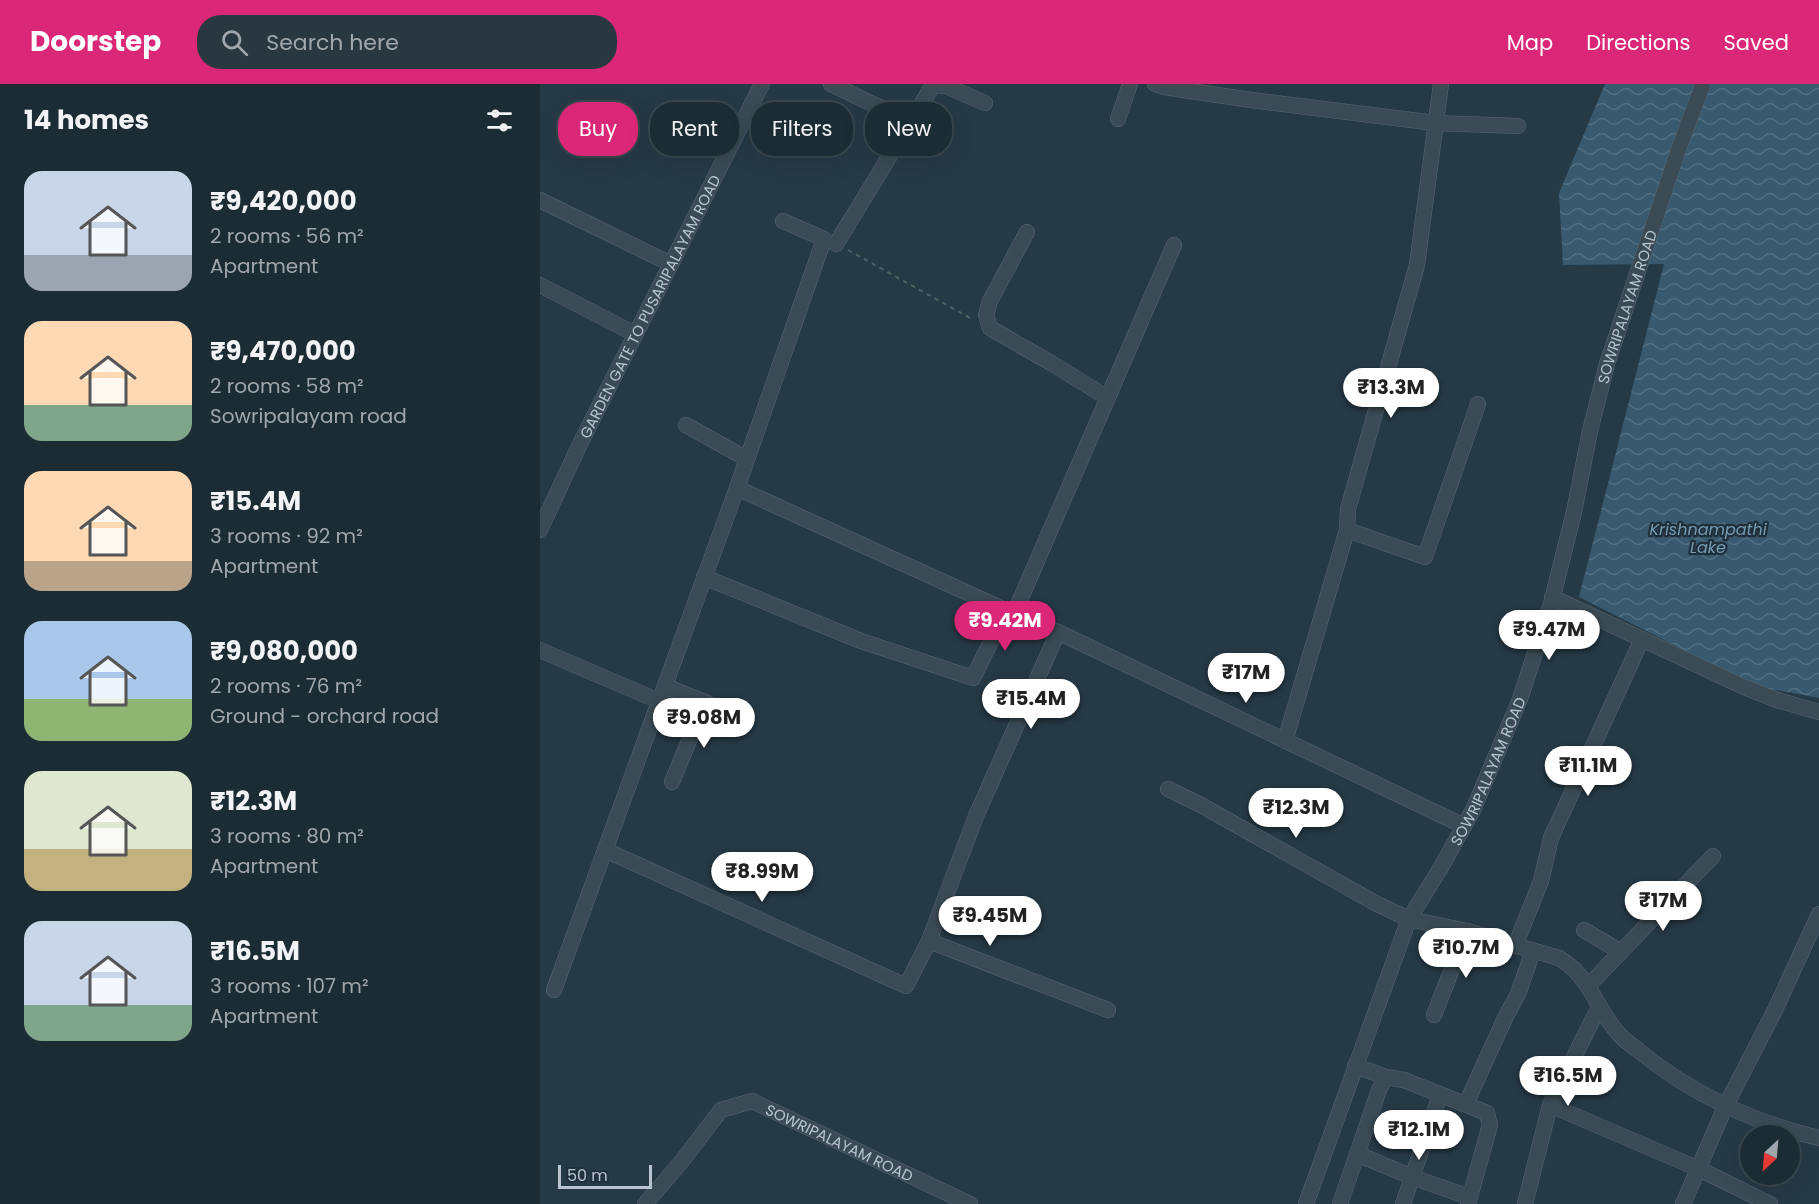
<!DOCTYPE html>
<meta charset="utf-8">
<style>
:root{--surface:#1c2c34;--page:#293840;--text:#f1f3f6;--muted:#a0a7ac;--line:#3a484f;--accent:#db2777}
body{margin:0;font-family:Poppins,sans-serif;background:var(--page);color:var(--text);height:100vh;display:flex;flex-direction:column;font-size:22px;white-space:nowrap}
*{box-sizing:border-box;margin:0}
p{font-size:20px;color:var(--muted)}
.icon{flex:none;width:33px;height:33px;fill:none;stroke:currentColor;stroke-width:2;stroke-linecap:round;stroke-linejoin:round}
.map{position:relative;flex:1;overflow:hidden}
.side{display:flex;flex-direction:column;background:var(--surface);width:540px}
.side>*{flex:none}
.top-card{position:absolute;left:18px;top:18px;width:570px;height:54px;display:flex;gap:12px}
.needle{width:39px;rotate:206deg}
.controls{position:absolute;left:1200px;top:1041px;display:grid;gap:12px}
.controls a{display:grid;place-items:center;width:60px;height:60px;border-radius:50%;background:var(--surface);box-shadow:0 6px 24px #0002,0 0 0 2px var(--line);font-size:30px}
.scale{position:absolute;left:18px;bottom:15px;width:94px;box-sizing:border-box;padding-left:6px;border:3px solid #b8c5cf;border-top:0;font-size:16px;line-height:21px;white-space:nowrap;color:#b8c5cf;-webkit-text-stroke:4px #1f303b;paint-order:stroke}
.price{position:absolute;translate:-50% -51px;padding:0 14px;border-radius:21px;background:#fff;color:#222;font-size:20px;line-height:39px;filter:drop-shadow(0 2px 3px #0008)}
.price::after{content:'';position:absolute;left:50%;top:36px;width:18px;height:14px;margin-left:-9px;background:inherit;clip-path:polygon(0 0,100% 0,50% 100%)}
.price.on{background:var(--accent);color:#fff}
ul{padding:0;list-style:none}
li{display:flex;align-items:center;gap:18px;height:150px;padding:0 24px}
li span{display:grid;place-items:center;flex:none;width:168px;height:120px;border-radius:18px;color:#555}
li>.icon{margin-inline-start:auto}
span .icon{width:72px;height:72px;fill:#fffc;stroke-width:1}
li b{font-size:26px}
h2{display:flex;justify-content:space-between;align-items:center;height:72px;padding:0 24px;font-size:26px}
.tag{padding:0 21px;border-radius:24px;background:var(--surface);box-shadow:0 6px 24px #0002,0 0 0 2px var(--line);font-size:21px;line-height:54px}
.tag.on{background:var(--accent);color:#fff}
header{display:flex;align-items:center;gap:36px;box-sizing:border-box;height:84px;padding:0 30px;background:var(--accent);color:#fff}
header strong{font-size:28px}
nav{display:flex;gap:33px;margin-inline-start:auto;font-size:21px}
.search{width:420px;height:54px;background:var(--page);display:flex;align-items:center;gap:15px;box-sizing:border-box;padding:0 21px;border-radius:24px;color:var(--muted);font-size:22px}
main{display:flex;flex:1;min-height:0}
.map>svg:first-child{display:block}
.water{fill:url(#water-waves)}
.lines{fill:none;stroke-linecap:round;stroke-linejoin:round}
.minor-casing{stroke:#596873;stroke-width:16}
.path{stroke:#486562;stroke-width:2;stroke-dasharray:4.5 4.5;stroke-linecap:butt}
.minor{stroke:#3b4b55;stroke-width:15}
.labels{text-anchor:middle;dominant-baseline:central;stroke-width:4.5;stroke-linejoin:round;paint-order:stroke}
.street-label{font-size:15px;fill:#b8c5cf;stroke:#1f303b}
.water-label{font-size:16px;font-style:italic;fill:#769cb4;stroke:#1f303b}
</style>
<header>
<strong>Doorstep</strong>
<div class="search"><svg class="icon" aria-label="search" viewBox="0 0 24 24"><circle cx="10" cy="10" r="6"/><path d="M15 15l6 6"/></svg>Search here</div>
<nav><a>Map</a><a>Directions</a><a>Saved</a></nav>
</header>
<main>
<section class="side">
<h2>14 homes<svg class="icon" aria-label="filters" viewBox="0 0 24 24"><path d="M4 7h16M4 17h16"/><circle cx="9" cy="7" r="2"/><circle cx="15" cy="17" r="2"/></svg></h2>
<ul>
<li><span style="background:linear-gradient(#c9d6e8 70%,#9aa5b1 0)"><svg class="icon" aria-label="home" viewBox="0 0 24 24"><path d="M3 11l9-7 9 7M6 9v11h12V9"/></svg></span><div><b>₹9,420,000</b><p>2 rooms · 56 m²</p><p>Apartment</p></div></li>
<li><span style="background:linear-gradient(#ffd9b3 70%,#7fa58c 0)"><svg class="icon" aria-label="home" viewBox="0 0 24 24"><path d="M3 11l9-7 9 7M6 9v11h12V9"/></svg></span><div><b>₹9,470,000</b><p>2 rooms · 58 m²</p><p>Sowripalayam road</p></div></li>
<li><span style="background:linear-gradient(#ffd9b3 75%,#b9a48a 0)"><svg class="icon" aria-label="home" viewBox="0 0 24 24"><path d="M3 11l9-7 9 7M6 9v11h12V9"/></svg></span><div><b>₹15.4M</b><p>3 rooms · 92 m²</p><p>Apartment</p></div></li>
<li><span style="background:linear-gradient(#a9c7e8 65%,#8fb573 0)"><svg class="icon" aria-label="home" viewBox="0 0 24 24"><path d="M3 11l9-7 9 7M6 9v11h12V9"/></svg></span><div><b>₹9,080,000</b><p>2 rooms · 76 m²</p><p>Ground - orchard road</p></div></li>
<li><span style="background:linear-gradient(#dfe7d0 65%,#c2b280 0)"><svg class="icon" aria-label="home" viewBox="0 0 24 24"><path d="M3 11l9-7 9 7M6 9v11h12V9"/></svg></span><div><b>₹12.3M</b><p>3 rooms · 80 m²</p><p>Apartment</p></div></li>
<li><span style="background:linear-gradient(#c9d6e8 70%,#7fa58c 0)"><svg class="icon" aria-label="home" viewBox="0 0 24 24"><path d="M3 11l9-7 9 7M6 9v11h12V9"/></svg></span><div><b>₹16.5M</b><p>3 rooms · 107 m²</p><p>Apartment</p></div></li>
</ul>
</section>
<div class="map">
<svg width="1279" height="1120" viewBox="0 0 1279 1120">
<defs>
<pattern id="water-waves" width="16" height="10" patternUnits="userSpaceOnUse" patternTransform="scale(1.5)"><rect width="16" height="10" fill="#38596e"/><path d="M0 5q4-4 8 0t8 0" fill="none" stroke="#536f82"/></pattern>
</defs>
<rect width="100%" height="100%" fill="#263a46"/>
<!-- water -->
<path class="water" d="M1065 0H1279V614L1215 602 1039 513 1124 180 1023 181 1019 109Z"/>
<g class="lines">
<defs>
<g id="minor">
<path d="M291 0 370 38"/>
<path d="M615 0 624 3 711 16 895 39 978 42"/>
<path d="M578 35 590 0"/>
<path d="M0 116 131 180"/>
<path d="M487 148 450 217 446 231 450 244 511 279 568 314"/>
<path d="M296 160 393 1 405 2 445 19"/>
<path d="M0 201 95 250"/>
<path d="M146 341 207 375"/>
<path d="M197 404 474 530 518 548 924 742"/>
<path id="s1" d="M0 446 39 362 222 0"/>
<path d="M807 446 885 473 938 320"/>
<path d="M164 493 321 557 433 594 466 527"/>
<path d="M1012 513 1204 603 1237 616 1279 628"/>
<path d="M474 530 634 161"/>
<path d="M0 566 119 617"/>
<path d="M125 602 194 630"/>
<path d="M745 657 807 446 808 425 877 181 901 0"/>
<path d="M132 698 165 618"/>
<path d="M628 705 659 720 837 820 869 835 927 847 1019 874C1050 892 1055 923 1078 949 1083 956 1092 961 1099 967 1150 1009 1214 1039 1279 1054"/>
<path d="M65 766 366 902 389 857 568 926"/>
<path d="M1044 846 1081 868"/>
<path d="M389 857 436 732 518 548"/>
<path d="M975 862 1001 797 1011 754 1102 555"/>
<path d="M1048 902 1173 772"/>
<path d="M14 906 197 404 284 155 243 137"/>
<path d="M894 931 927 847"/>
<path d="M815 982 846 993 864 996 947 1029 950 1041 928 1120"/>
<path d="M926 1020 966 932 978 910 993 867"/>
<path d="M1010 1021 1159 1085 1230 1120"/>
<path d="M817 1070 872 1093 929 1113"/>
<path id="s2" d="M105 1120 142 1077 181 1026 212 1017 430 1120"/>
<path id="s3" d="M766 1120 869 835 900 785 933 726 980 615 1011 520 1034 428 1050 347 1067 280 1138 67 1163 0"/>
<path d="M800 1120 839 1006 846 993"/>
<path d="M863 1120 900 1011"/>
<path d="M985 1120 1010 1021 1059 923"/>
<path d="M1143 1120 1186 1021 1235 926 1279 830"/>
</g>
</defs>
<!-- minor casing -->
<use href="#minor" class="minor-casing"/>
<!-- path -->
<path class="path" d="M308 166 432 235"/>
<!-- minor -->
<use href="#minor" class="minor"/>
</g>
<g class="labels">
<!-- street labels -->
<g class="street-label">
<text stroke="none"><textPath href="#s1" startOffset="249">GARDEN GATE TO PUSARIPALAYAM ROAD</textPath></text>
<text stroke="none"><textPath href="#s3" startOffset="957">SOWRIPALAYAM ROAD</textPath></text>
<text stroke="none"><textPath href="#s3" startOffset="471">SOWRIPALAYAM ROAD</textPath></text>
<text stroke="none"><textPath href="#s2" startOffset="250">SOWRIPALAYAM ROAD</textPath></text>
</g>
<!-- water labels -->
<g class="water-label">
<text x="1168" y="445">Krishnampathi<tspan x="1168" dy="18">Lake</tspan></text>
</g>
</g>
</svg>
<div class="controls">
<a><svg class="needle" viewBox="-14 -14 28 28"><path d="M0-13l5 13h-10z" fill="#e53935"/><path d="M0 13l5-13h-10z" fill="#a0a7ac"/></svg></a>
</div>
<div class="scale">50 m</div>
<b class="price" style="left:851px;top:335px">₹13.3M</b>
<b class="price on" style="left:465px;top:568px">₹9.42M</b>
<b class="price" style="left:1009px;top:577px">₹9.47M</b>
<b class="price" style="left:706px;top:620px">₹17M</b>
<b class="price" style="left:491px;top:646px">₹15.4M</b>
<b class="price" style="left:164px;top:665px">₹9.08M</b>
<b class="price" style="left:1048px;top:713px">₹11.1M</b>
<b class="price" style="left:756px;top:755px">₹12.3M</b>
<b class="price" style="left:222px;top:819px">₹8.99M</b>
<b class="price" style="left:1123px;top:848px">₹17M</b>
<b class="price" style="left:450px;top:863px">₹9.45M</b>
<b class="price" style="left:926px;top:895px">₹10.7M</b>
<b class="price" style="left:1028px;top:1023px">₹16.5M</b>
<b class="price" style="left:879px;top:1077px">₹12.1M</b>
<div class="top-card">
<a class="tag on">Buy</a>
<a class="tag">Rent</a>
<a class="tag">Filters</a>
<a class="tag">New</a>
</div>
</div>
</main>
